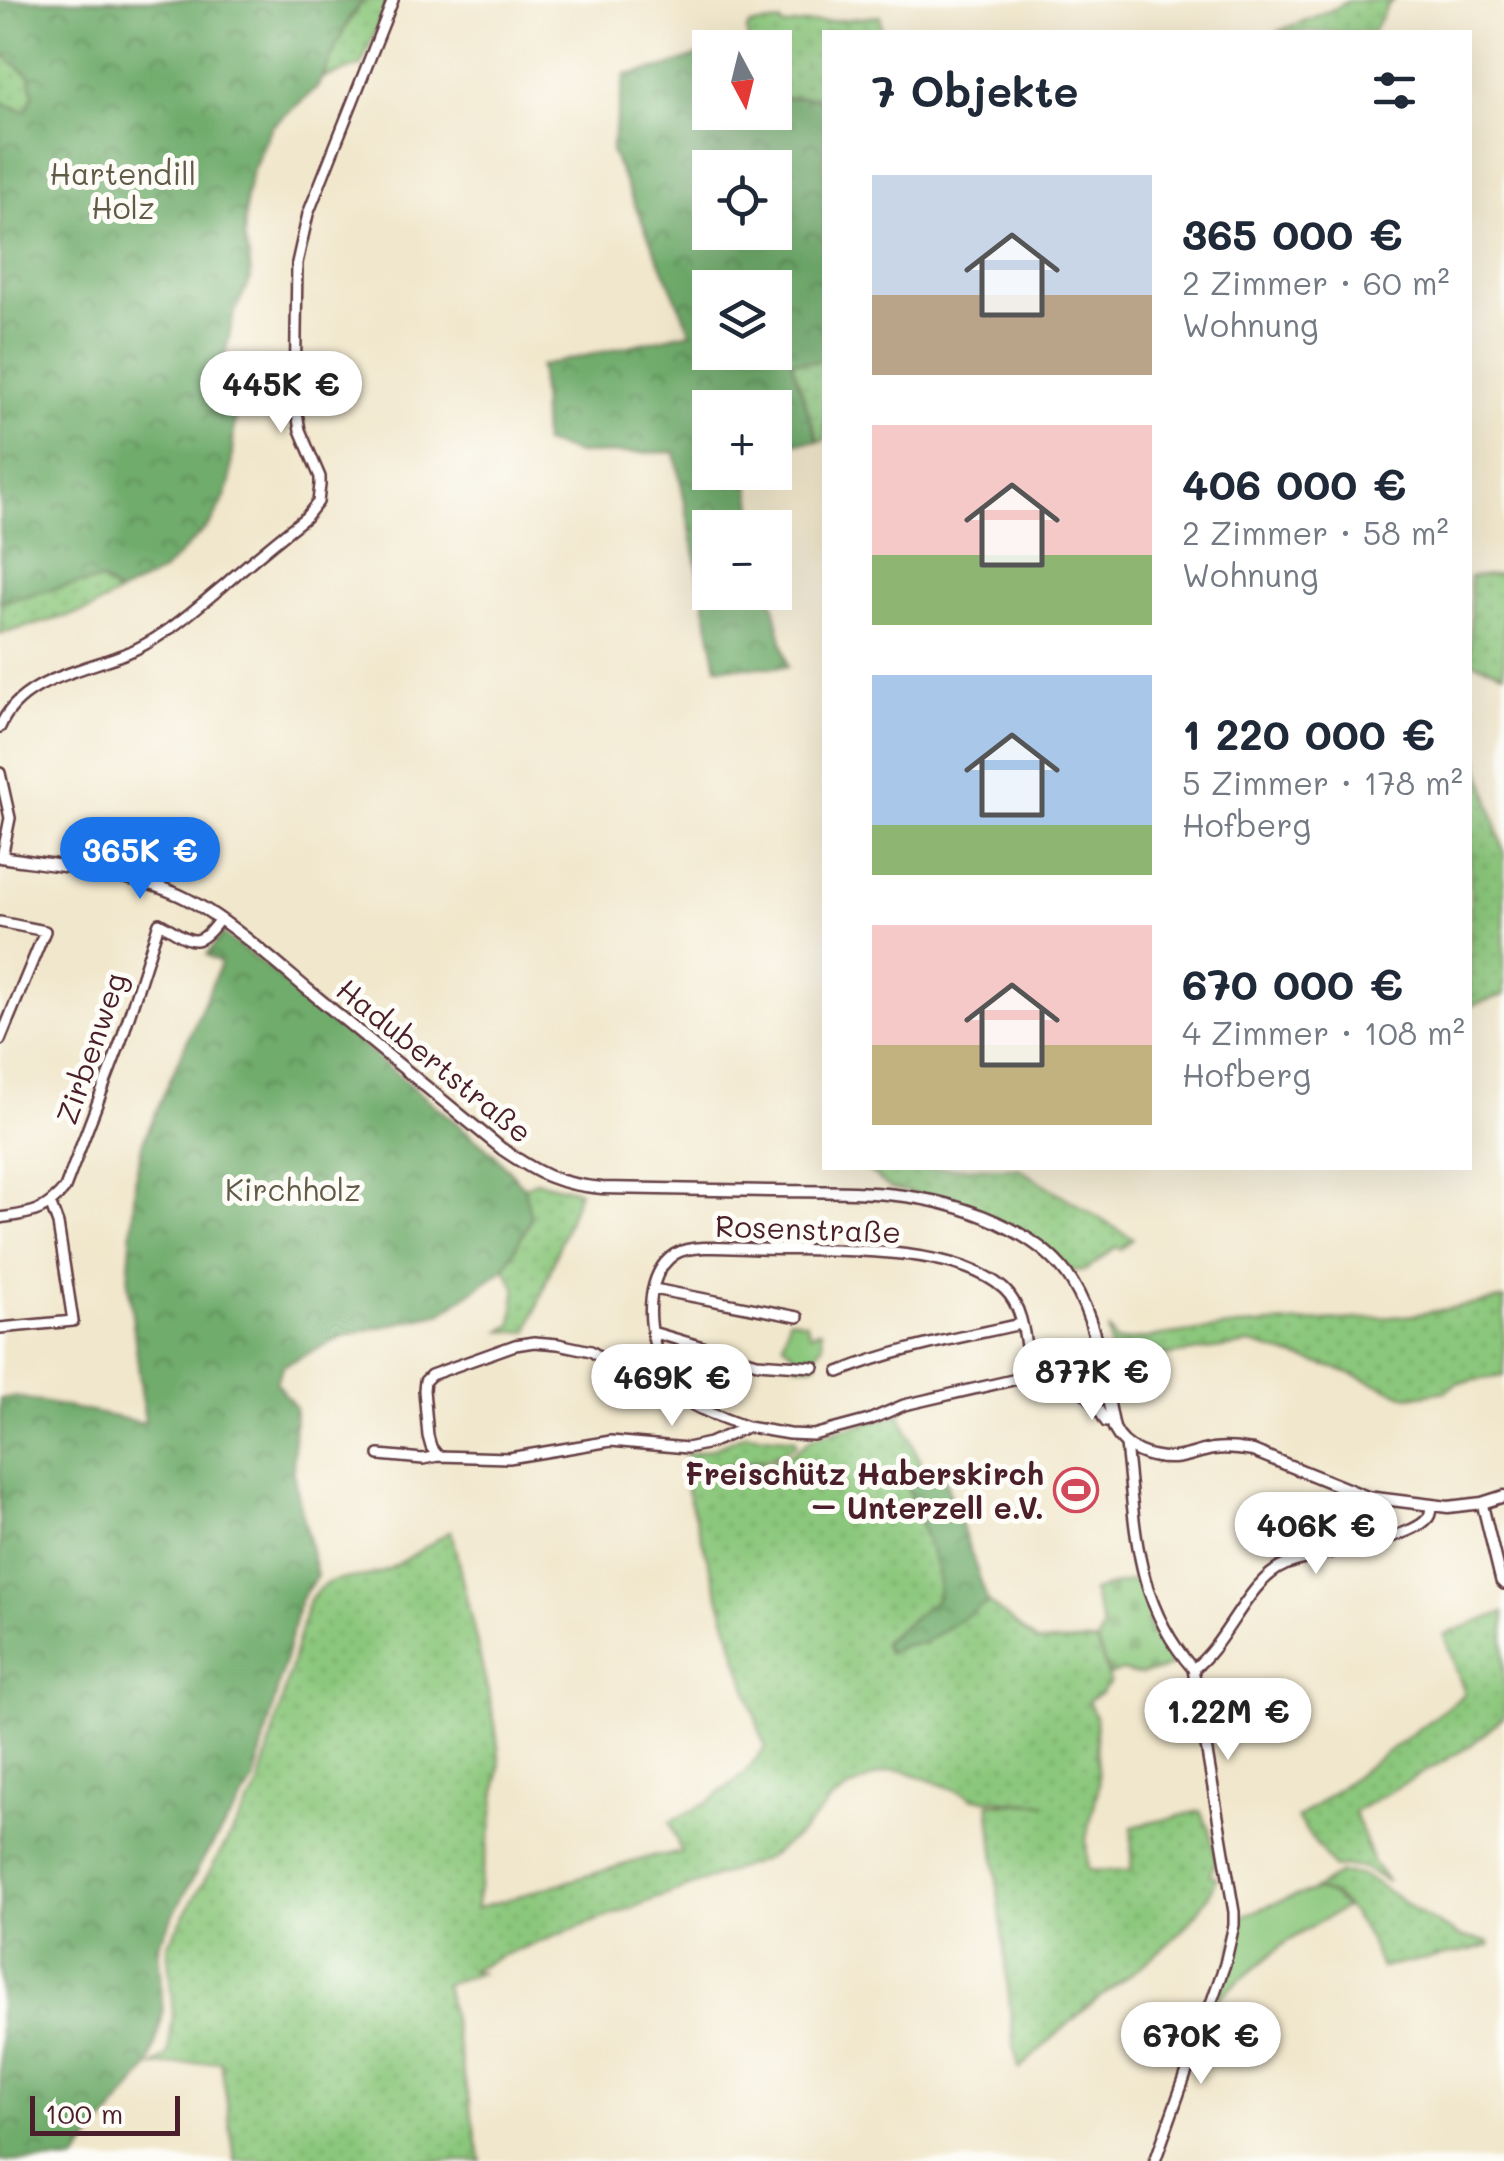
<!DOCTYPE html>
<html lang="de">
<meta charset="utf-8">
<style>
:root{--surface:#fff;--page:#f2f2f3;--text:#1f2937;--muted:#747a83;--accent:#1a73e8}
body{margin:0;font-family:Mali,sans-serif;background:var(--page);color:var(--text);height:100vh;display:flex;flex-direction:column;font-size:38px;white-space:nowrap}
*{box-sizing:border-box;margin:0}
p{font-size:32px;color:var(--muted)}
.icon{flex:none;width:55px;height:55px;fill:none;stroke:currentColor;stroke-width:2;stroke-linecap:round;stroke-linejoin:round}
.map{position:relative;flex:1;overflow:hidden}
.drawer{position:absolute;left:822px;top:30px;width:650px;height:1140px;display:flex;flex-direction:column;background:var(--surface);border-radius:0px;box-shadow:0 10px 40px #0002}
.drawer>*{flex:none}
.needle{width:65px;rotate:173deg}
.controls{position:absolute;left:692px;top:30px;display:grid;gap:20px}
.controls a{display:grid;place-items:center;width:100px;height:100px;border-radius:0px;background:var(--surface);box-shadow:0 10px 40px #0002;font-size:50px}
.scale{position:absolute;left:30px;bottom:25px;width:150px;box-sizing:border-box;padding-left:10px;border:5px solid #4a1f2b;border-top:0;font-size:28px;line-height:35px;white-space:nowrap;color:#4a1f2b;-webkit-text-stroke:8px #fdfcf7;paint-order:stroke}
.price{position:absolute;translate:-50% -85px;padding:0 22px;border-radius:35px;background:#fff;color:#222;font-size:32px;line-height:65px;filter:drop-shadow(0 2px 5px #0008)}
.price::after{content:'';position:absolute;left:50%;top:60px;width:30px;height:22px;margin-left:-15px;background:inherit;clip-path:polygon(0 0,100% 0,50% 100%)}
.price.on{background:var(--accent);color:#fff}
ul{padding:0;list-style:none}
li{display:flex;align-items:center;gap:30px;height:250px;padding:0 50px}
li span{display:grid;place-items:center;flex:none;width:280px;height:200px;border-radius:0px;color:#555}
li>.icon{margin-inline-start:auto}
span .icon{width:120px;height:120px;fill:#fffc;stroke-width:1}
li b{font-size:42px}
h2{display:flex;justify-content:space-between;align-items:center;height:120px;padding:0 50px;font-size:42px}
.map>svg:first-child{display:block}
.grass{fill:url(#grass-dots);stroke:#6a7354;stroke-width:2.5}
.forest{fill:url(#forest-crowns);stroke:#5d664c;stroke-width:2.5;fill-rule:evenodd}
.cemetery{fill:url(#cemetery-stones);stroke:#6a7354;stroke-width:2.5}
.green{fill:#8bc77c;stroke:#6a7354;stroke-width:2.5}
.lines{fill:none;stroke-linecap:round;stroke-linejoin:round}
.minor-casing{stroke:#633d43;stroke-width:14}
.tertiary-casing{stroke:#633d43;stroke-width:15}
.minor{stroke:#fff;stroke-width:9}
.tertiary{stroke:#fff;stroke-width:10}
.labels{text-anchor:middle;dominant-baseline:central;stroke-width:10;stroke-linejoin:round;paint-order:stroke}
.park-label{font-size:30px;fill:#615a47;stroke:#fdfcf7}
.street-label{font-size:30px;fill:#4a1f2b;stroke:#fdfcf7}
.poi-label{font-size:30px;font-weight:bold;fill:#4a1f2b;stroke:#fdfcf7;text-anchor:end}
</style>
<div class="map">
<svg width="1504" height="2161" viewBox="0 0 1504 2161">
<defs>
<pattern id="grass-dots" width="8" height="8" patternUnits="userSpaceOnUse" patternTransform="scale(2.5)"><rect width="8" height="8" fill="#8bc77c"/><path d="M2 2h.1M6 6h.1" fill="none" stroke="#79aa6b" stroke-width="1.8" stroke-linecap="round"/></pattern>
<pattern id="forest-crowns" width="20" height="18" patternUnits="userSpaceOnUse" patternTransform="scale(2.5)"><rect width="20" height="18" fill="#70ac6c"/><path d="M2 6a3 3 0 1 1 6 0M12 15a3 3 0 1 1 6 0" fill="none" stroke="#5e8b59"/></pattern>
<pattern id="cemetery-stones" width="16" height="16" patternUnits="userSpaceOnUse" patternTransform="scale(2.5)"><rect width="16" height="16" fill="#8bc77c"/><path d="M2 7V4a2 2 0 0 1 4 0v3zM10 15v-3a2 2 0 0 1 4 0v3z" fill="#79aa6b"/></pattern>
</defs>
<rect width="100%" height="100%" fill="#fdfcf7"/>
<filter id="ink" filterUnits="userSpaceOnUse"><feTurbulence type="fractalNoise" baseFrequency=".01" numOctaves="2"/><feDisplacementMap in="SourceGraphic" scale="20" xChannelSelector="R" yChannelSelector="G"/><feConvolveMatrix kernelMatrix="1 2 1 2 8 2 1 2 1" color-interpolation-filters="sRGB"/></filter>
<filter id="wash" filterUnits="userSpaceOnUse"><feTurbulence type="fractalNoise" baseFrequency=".0048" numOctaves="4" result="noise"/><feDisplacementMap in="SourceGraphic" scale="40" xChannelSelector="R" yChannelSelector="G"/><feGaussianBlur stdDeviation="2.25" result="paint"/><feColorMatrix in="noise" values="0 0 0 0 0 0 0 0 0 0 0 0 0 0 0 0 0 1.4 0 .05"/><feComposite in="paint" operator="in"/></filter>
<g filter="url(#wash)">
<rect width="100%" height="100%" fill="#f1e7cc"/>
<!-- grass -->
<path class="grass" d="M364 0H388L361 66 323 78C333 50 345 23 364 0Z
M1349 0H1394L1388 5 1373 32H1276L1334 9Z
M880 16 882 32H825V99L808 97 775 99V48L748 47 747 30 750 25 781 22 782 26Z
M0 52 30 76 33 95 27 110 23 111 0 101Z
M791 360 825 362V440L818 441Z
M1504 574V673L1470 661V577Z
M103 581 118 594 90 610 0 634V602C34 595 68 583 103 581Z
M1470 728 1504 855V995L1470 1006Z
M865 1168H1018L1133 1239 1121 1250 1116 1247 1086 1270 1072 1271 1051 1252 955 1202 890 1188Z
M536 1181 579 1191 528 1332 502 1331 512 1325 516 1289 505 1268 531 1219 524 1187Z
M1504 1299V1376L1457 1383 1446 1391 1409 1397 1344 1371 1251 1344 1112 1363 1108 1329 1116 1342 1237 1326 1407 1316Z
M900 1414 921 1465 903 1477 939 1573 938 1598 883 1642 889 1653 905 1645 923 1643 988 1602 1037 1642H1097L1110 1683 1100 1694 1088 1701 1095 1716 1099 1786 1086 1839 1088 1870 1131 1871 1132 1827 1200 1811 1209 1828 1216 1859 1210 1875 1217 1877C1195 1937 1128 1972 1082 2012 1061 2030 1040 2050 1019 2069L1014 2046 989 1803 1046 1804 971 1798 969 1795 905 1771 893 1770 882 1773 847 1790 829 1803 802 1832 767 1858 501 1956 471 1970 480 1973 445 1984 481 2161H235L221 2061 154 2066 168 2055 173 2014 167 1945 259 1786 308 1602C331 1567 351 1585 384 1571 408 1561 429 1543 451 1531L495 1723 500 1763 491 1830 475 1909 656 1855 665 1856 681 1852 670 1822 708 1802 742 1776 765 1748 684 1481 714 1469 771 1461 792 1453 814 1437Z
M746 1434 795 1439 796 1445C784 1452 772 1458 759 1460 734 1465 710 1463 687 1475L685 1455 712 1449Z
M1504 1612V1717L1470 1746 1354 1812 1373 1863 1388 1882C1370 1871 1356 1863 1334 1868L1297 1819 1465 1694 1444 1635Z
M1340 1873 1359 1875 1373 1881 1421 1914 1462 1937 1489 1942 1490 1946 1381 1968C1373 1945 1352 1904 1329 1894 1324 1892 1318 1892 1312 1891Z"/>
<!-- forest -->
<path class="forest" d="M0 0H364L350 17 317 88 272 126 252 172 246 196 244 239 249 257 251 278 234 313 224 360 232 367 235 410 230 484 222 504 211 523 162 572 118 594 103 581C68 583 34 595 0 602V102L23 111 27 110 33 95 30 76 0 52Z
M710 51V112H775V99L808 97 825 99V362L791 361 818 441 775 445V408H710V472L747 473 757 527 710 528V592L771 593 788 667H717L675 452 579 454 543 443 540 366 691 332 611 151 625 75 666 67ZM710 168H775V232H710ZM710 288H775V352H710Z
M222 934 268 967 495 1155 524 1187 531 1218 505 1268 442 1313 346 1335 283 1366 276 1382 295 1407 293 1473 317 1576 300 1600 254 1782 205 1856 158 1944 163 2014 150 2065 75 2161H0V1399L17 1397 145 1423 128 1281 136 1173 143 1142 221 963 207 955Z
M921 1465 942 1471 988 1602 923 1643 905 1645 888 1653 883 1643 938 1598 939 1573 903 1476Z"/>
<!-- cemetery -->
<path class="cemetery" d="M1133 1580 1141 1583 1147 1611 1152 1618 1147 1623C1162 1631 1168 1649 1171 1666 1154 1672 1139 1678 1122 1671L1109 1676 1097 1642 1103 1627 1092 1591Z"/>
<!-- green -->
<path class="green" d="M789 1318 806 1322 810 1334 821 1330 823 1344 816 1354 817 1363 814 1365H796V1355L783 1343Z
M1317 1890 1332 1895 1345 1907 1285 1943 1216 2000 1229 1967 1240 1917 1288 1898Z"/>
</g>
<g filter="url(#ink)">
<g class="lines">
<defs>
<path id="minor" d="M0 727C21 676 92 670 136 649 169 633 195 609 223 586 250 562 278 539 306 517L318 502 320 485V477L300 430 295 402 297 263 308 214 393 0
M0 773 10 818 2 857
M0 922 45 931 0 1040
M0 1218C32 1213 44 1213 65 1188L121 1041 159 923C190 939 196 953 219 920
M654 1289 798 1317
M0 1328 73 1321 58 1224 51 1205
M652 1332 757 1363 814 1367
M839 1372C898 1348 959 1338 1021 1324
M747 1427C727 1419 701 1412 684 1399 651 1371 633 1281 675 1254 693 1243 737 1249 759 1249 824 1251 953 1243 1004 1289 1026 1309 1025 1348 1030 1376
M1126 1445C1136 1529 1134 1601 1193 1669
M379 1455 423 1459 438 1456 509 1458 611 1441 687 1448 710 1443 747 1427 789 1434 813 1435 869 1420 904 1405 1030 1376C1068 1374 1088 1389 1106 1422L1112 1421
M438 1456 431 1447 428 1436 424 1390 425 1381 431 1375 515 1345 534 1342 558 1344 591 1351 603 1359 636 1388 659 1399 685 1400
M1482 1503 1501 1581 1504 1584
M1193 1669C1228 1643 1247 1581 1285 1565 1316 1552 1406 1541 1426 1520 1431 1516 1430 1512 1431 1506
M1155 2161 1225 1964 1234 1925V1912L1193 1669"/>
<path id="tertiary" d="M0 857C53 865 123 872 172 892 217 910 269 957 307 989 372 1042 437 1096 502 1149 539 1174 557 1184 602 1188 659 1189 715 1190 771 1191 857 1192 929 1187 1009 1228 1034 1241 1057 1257 1072 1282 1099 1325 1103 1380 1114 1428 1124 1450 1150 1459 1174 1458 1187 1457 1200 1451 1213 1449 1227 1447 1240 1449 1253 1451L1367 1497 1448 1507 1482 1503 1504 1496"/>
</defs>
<!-- minor casing -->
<use href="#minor" class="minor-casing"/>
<!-- tertiary casing -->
<use href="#tertiary" class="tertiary-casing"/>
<!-- minor -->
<use href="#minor" class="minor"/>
<!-- tertiary -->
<use href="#tertiary" class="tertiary"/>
</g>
</g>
<!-- icons -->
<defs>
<symbol id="stadium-ring" viewBox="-11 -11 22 22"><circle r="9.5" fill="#fdfcf7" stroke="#d1495b" stroke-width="1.5"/><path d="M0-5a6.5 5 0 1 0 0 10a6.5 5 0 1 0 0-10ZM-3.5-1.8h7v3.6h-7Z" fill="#d1495b"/></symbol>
</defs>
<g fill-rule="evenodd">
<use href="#stadium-ring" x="1051" y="1465" width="50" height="50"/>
</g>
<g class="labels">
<!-- park labels -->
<g class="park-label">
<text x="123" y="173">Hartendill<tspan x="123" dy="34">Holz</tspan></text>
<text x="293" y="1189">Kirchholz</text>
</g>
<!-- street labels -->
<g class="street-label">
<text transform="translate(90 1048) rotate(-71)">Zirbenweg</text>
<text transform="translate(435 1060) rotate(39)">Hadubertstraße</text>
<text transform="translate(808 1228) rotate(2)">Rosenstraße</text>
</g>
<!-- poi labels -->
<g class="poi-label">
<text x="1044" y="1473">Freischütz Haberskirch<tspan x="1044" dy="34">– Unterzell e.V.</tspan></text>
</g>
</g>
</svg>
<div class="controls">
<a><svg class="needle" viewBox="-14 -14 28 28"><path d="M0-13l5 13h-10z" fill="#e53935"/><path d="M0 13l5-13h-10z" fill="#747a83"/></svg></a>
<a><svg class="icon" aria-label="locate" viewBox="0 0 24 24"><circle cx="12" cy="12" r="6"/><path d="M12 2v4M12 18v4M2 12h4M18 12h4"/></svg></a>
<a><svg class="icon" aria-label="layers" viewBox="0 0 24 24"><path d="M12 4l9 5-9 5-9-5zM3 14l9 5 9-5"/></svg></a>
<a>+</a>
<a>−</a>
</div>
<div class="scale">100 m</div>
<b class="price" style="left:281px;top:436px">445K €</b>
<b class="price on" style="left:140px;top:902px">365K €</b>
<b class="price" style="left:1092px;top:1423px">877K €</b>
<b class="price" style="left:672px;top:1429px">469K €</b>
<b class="price" style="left:1316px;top:1577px">406K €</b>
<b class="price" style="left:1228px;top:1763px">1.22M €</b>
<b class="price" style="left:1201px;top:2087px">670K €</b>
<section class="drawer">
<h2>7 Objekte<svg class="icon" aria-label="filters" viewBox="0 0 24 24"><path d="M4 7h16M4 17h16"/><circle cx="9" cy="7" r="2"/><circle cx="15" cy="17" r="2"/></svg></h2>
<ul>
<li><span style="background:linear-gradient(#c9d6e8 60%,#b9a48a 0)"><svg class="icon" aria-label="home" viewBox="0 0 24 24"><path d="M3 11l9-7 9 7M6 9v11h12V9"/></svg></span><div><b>365 000 €</b><p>2 Zimmer · 60 m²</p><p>Wohnung</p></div></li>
<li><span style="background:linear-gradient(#f6c9c9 65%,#8fb573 0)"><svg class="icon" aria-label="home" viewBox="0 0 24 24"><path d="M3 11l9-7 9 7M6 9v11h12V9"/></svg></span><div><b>406 000 €</b><p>2 Zimmer · 58 m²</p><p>Wohnung</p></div></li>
<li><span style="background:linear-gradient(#a9c7e8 75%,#8fb573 0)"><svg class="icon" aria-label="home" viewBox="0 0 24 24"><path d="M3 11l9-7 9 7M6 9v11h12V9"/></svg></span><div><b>1 220 000 €</b><p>5 Zimmer · 178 m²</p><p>Hofberg</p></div></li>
<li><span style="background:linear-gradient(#f6c9c9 60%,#c2b280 0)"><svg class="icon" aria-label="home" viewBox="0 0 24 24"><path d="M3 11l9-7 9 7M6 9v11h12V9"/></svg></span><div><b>670 000 €</b><p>4 Zimmer · 108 m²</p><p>Hofberg</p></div></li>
</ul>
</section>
</div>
